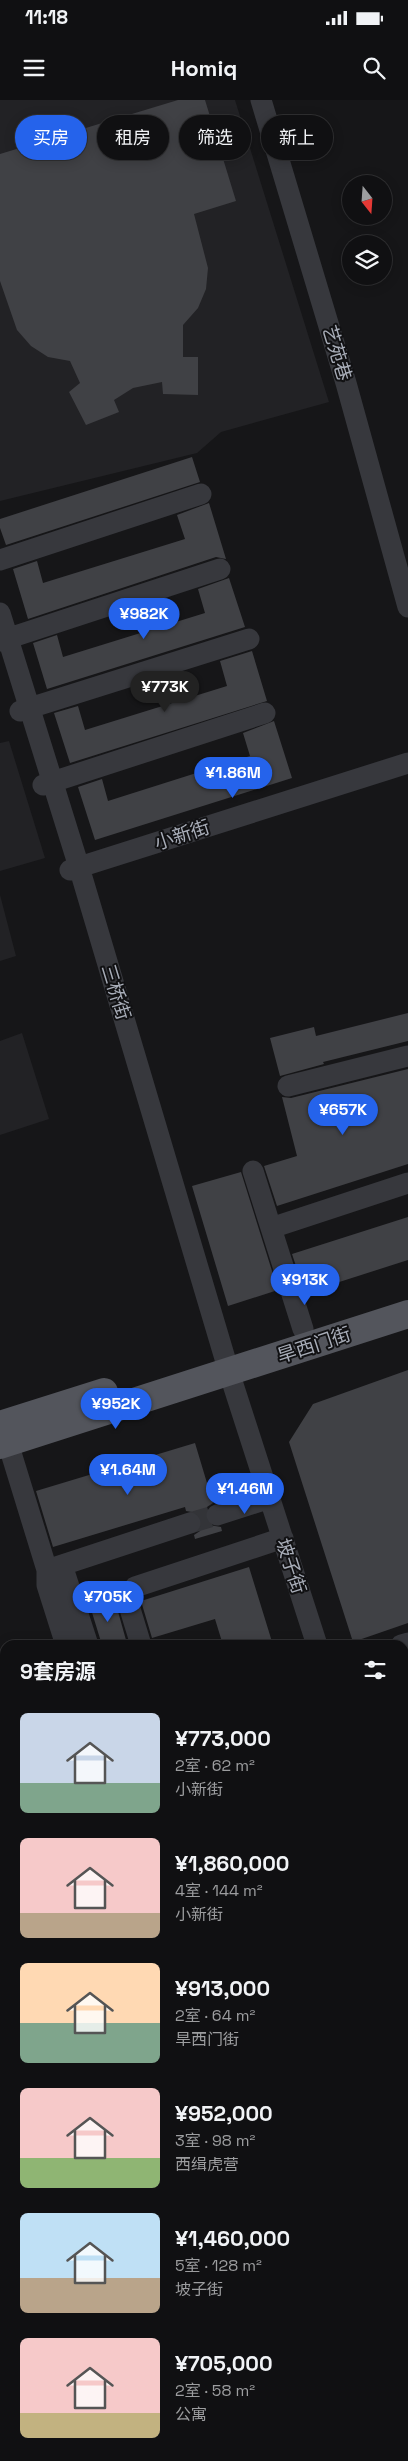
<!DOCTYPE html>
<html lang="zh">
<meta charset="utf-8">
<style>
:root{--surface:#101012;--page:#1e1e20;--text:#f1f3f6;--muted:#9c9d9f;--line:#303032;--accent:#2563eb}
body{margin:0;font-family:"Space Grotesk","Noto Sans SC",sans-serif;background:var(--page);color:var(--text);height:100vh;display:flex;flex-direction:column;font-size:19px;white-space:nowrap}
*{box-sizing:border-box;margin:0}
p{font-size:16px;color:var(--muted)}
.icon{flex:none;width:28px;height:28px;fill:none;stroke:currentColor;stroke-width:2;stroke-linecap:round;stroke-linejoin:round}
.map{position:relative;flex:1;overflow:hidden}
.side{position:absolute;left:0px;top:1540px;width:409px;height:821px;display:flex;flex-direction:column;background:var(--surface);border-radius:15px 15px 0 0;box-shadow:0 2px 12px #0003,0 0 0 1px var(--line)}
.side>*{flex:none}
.banner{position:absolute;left:15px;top:15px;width:379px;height:45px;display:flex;gap:10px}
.needle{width:32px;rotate:163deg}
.fabs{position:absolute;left:342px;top:75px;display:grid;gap:10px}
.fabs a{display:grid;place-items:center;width:50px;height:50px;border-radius:50%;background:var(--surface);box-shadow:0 2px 12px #0003,0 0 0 1px var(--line);font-size:25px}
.price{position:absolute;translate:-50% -42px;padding:0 11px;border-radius:18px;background:var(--accent);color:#fff;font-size:16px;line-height:32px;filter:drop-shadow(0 1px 2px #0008)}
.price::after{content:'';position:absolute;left:50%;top:30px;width:15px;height:11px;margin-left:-8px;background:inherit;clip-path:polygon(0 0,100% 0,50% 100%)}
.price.on{background:#222;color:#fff}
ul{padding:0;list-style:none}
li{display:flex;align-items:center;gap:15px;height:125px;padding:0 20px}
li span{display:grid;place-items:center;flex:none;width:140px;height:100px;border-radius:8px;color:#555}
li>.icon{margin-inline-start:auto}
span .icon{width:60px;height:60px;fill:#fffc;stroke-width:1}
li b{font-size:21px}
h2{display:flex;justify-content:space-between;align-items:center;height:60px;padding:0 20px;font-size:21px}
.pill{padding:0 18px;border-radius:22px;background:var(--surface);box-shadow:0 2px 12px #0003,0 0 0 1px var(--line);font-size:18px;line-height:45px}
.pill.on{background:var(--accent);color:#fff}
.status{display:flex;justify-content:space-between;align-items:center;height:35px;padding:0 25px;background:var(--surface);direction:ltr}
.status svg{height:14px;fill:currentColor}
header{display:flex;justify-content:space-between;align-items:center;height:65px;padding:0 20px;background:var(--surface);font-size:22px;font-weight:700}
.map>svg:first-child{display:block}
.built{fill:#222225}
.building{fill:#404145}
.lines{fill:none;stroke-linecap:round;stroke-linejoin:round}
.minor-tunnel{stroke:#333438;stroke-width:21;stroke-dasharray:21 11;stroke-linecap:butt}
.minor{stroke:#37383d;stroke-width:21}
.major{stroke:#53555c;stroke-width:28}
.labels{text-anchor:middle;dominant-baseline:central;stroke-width:4;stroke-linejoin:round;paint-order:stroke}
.street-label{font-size:19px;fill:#a8adb8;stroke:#111113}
</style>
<div class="status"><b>11:18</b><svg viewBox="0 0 49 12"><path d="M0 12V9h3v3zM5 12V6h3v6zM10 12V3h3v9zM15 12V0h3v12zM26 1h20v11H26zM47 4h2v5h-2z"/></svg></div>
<header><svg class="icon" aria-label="menu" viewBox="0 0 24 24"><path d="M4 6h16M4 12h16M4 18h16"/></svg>Homiq<svg class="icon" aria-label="search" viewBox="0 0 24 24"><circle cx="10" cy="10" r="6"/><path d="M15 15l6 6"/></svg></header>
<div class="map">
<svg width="408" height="2361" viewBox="0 0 408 2361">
<rect width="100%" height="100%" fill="#161618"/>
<!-- built -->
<path class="built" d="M0 0H235L329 302 221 332 197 353 0 401Z
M9 641 45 758 0 771V643Z
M0 795 16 856 0 861Z
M22 933 49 1019 0 1035V941Z"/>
<!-- building -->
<path class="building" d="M178 0H205L236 101 194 114 208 168 206 189 198 208 183 225V257H198V295L163 294 162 282 133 288 114 300 119 312 86 325 69 292 80 283 70 261 48 257 31 246 17 230 0 181V54Z
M192 357 200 382 6 445 0 428V419Z
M209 403 226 459 216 457 28 519 13 469 37 461 43 483 185 439 177 415Z
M229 478 245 527 47 589 33 543 57 535 63 557 205 513 198 489Z
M252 551 267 601 70 663 54 613 78 606 85 630 227 586 220 561Z
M274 621 292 678 95 740 78 687 102 679 108 701 250 656 243 633Z
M408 913V941L323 962 324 964 280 976 270 938 314 927 316 936Z
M408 969V1064L277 1106 264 1066 297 1056 282 997 291 998Z
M241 1072 278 1190 228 1206 192 1086Z
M408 1117V1160L305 1193 292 1154Z
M408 1270V1523L353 1542 289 1342 313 1304Z
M195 1343 213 1403 207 1407 205 1418 209 1425 221 1427 222 1431 195 1439 194 1435 200 1431 202 1420 198 1413 186 1411 185 1407 53 1447 36 1391Z
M249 1467 273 1545H223L215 1519 152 1538 141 1501Z
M109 1500 112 1510 117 1508 126 1540 102 1545 90 1506Z"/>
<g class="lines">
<!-- minor-tunnel -->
<path class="minor-tunnel" d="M190 1423 217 1415"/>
<!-- minor -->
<path class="minor" d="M261 0 346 283 408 507
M0 460 201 394
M0 513 79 767 229 1272 317 1545
M0 541 220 469
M20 611 249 539
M43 685 265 613
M70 770 408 663
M288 986 408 956
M253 1071 303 1229
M271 1128 408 1083
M8 1343 47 1470V1485L66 1545
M217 1415 270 1398
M62 1465 88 1545
M47 1470 190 1423
M141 1545 127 1499 135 1487 283 1438
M401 1545 408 1543
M404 1814 408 1826
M404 1848 408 1861
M0 1926 5 1924
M404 1957 408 1955
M0 2081 5 2080
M0 2311 5 2328
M14 2356 15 2361"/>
<!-- major -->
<path class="major" d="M0 1325 104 1292
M0 1345 408 1214"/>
</g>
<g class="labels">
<!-- street labels -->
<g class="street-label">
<text transform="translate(337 253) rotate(73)">艺苑巷</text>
<text transform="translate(182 735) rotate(-18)">小新街</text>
<text transform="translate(116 892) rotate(73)">三桥街</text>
<text transform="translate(314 1245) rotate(-18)">旱西门街</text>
<text transform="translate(291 1466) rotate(72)">坡子街</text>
</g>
</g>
</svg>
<div class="fabs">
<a><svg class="needle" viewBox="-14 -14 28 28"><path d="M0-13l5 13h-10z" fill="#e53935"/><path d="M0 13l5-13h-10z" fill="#9c9d9f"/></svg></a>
<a><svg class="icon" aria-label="layers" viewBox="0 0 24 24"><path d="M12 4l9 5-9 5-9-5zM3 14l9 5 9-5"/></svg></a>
</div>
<b class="price" style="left:144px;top:540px">¥982K</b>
<b class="price on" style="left:165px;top:613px">¥773K</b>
<b class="price" style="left:233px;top:699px">¥1.86M</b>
<b class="price" style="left:343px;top:1036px">¥657K</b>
<b class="price" style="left:305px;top:1206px">¥913K</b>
<b class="price" style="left:116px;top:1330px">¥952K</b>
<b class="price" style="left:128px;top:1396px">¥1.64M</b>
<b class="price" style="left:245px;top:1415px">¥1.46M</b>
<b class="price" style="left:108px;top:1523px">¥705K</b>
<div class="banner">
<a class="pill on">买房</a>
<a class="pill">租房</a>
<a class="pill">筛选</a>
<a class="pill">新上</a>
</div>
<section class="side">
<h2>9套房源<svg class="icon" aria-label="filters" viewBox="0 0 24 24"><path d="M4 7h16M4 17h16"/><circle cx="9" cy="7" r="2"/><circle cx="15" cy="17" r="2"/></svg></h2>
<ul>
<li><span style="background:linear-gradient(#c9d6e8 70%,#7fa58c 0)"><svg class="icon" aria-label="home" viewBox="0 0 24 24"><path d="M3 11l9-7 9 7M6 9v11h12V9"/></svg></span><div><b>¥773,000</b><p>2室 · 62 m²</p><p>小新街</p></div></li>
<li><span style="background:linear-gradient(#f6c9c9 75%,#b9a48a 0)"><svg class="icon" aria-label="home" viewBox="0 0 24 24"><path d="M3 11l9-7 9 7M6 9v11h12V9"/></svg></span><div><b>¥1,860,000</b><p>4室 · 144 m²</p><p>小新街</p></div></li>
<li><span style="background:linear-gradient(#ffd9b3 60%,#7fa58c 0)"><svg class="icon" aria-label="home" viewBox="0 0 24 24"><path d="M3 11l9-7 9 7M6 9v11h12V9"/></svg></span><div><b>¥913,000</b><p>2室 · 64 m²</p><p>旱西门街</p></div></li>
<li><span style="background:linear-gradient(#f6c9c9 70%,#8fb573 0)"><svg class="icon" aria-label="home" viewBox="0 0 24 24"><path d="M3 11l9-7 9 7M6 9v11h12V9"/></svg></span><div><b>¥952,000</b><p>3室 · 98 m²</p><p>西缉虎营</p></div></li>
<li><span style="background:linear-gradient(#bfe0f5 65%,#b9a48a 0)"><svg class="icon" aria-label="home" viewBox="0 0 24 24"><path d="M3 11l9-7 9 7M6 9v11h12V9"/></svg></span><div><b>¥1,460,000</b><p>5室 · 128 m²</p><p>坡子街</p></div></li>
<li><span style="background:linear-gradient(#f6c9c9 75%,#c2b280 0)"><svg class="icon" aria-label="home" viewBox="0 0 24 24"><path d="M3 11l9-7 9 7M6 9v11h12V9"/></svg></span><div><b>¥705,000</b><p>2室 · 58 m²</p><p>公寓</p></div></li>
</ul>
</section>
</div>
